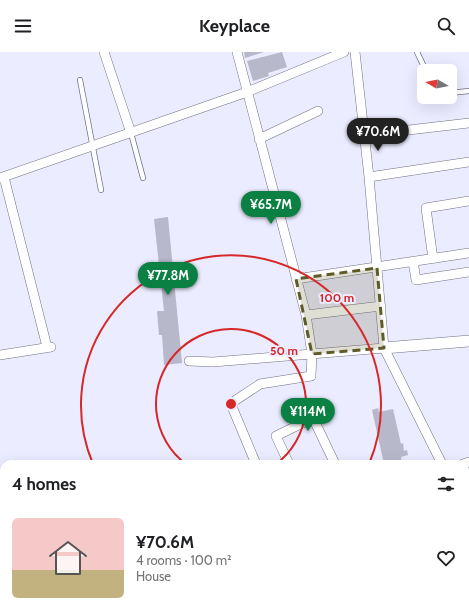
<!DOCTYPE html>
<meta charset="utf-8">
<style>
:root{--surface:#fff;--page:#f6f6f6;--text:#202124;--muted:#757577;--accent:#0b8043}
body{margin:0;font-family:Cabin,sans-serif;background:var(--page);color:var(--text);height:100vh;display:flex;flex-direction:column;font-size:15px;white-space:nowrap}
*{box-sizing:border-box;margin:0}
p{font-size:13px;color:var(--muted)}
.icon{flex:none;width:22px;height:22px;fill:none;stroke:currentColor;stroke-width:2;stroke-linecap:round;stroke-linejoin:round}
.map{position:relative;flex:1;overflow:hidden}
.details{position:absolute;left:0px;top:408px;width:469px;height:156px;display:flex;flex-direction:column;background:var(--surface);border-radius:12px 12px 0 0;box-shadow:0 4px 16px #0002}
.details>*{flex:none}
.needle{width:26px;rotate:280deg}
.fabs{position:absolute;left:417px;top:12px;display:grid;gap:8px}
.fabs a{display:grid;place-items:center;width:40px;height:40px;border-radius:6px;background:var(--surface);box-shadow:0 4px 16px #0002;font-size:20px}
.price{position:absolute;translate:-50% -34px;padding:0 9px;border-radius:14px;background:var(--accent);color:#fff;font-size:13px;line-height:26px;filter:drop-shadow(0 1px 2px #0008)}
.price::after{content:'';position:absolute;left:50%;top:24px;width:12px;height:9px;margin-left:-6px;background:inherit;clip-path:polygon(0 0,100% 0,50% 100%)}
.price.on{background:#222;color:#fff}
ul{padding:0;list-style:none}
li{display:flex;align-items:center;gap:12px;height:100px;padding:0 12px}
li span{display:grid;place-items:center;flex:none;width:112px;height:80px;border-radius:6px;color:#555}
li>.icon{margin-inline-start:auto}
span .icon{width:48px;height:48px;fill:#fffc;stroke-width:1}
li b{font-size:17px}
h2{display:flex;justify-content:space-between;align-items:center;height:48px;padding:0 12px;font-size:17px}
header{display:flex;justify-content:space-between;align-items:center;height:52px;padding:0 12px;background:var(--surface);font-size:18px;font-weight:700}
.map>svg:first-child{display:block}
.building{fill:#b7b8ca}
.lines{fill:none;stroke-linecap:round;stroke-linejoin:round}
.service-casing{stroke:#707182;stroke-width:6}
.minor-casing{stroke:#707182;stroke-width:10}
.tertiary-casing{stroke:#707182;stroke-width:12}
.service{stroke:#fff;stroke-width:4.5}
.minor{stroke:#fff;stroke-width:9}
.tertiary{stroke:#fff;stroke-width:11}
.marked{fill:#5e5b28;fill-opacity:0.2;stroke:#5e5b28;stroke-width:3;stroke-dasharray:8 5;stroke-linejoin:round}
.ring{fill:none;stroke:#d62828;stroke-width:2}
.centre{fill:#d62828;stroke:#ebecff;stroke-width:2}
.ring-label{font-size:12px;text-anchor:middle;font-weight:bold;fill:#d62828;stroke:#ebecff;stroke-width:4;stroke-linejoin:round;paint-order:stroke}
</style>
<header><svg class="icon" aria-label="menu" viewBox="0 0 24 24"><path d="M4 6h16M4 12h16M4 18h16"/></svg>Keyplace<svg class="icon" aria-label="search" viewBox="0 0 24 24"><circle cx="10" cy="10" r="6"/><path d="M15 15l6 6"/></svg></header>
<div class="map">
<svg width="469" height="564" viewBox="0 0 469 564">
<rect width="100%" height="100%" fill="#ebecff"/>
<!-- building -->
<path class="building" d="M244 0H264L245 6Z
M282 0 287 15 268 21 269 24 253 29 247 9Z
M168 165 182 311 164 313 162 283H159L157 259H164L154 167Z
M378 356 379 360 393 357 401 392 403 391 404 399 407 398 408 403 401 405 402 412H384L372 358Z"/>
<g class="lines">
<defs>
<path id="service" d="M417 0 426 19
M80 28 101 138
M450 41 469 39
M131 81 143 126
M122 564 132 560"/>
<path id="minor" d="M104 0 131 81
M237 0 306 263 312 302 311 324 260 332 233 350V357L256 412
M355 0 369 125 469 110
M366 83 469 71
M259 87 318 59
M4 125 47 295
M369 125 384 296 442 412
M0 126 247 40 344 0
M433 207 426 156 469 149
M413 209 416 228 469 220
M296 227 469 201
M306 263 381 254
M0 303 51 295
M189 309 213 310 384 296
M289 412 276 384 313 366 335 412
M463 412 469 410
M465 459 469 468
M0 489H4
M465 515 469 513
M303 560V564
M64 564 74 560
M388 564 393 560"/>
<path id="tertiary" d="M384 296 469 289
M0 467 4 481
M49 560 52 564"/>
</defs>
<!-- service casing -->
<use href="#service" class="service-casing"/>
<!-- minor casing -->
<use href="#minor" class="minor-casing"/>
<!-- tertiary casing -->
<use href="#tertiary" class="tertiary-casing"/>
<!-- service -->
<use href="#service" class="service"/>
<!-- minor -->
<use href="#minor" class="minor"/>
<!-- tertiary -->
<use href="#tertiary" class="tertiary"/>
</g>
<!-- marked area -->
<path class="marked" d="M377 216 384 296 312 302 296 227Z"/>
<!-- distance rings -->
<g class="ring">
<path d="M186 412A75 75 0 1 1 276 412"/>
<path d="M93 412A150 150 0 1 1 369 412"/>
</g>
<circle cx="231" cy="352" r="6" class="centre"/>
<g class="ring-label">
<text x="337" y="250">100 m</text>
<text x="284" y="303">50 m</text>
</g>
</svg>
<div class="fabs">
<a><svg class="needle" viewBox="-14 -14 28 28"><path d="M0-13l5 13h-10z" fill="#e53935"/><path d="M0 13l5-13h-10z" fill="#757577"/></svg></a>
</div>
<b class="price on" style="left:378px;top:100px">¥70.6M</b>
<b class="price" style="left:271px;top:173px">¥65.7M</b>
<b class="price" style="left:168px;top:244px">¥77.8M</b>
<b class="price" style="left:308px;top:380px">¥114M</b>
<section class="details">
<h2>4 homes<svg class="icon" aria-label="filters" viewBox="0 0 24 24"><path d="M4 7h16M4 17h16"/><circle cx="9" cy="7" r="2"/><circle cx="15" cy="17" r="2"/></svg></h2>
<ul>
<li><span style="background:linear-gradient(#f6c9c9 65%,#c2b280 0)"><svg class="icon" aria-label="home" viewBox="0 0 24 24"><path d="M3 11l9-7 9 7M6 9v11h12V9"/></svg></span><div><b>¥70.6M</b><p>4 rooms · 100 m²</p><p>House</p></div><svg class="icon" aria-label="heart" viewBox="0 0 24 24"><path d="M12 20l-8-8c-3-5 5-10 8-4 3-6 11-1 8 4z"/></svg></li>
</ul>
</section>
</div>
